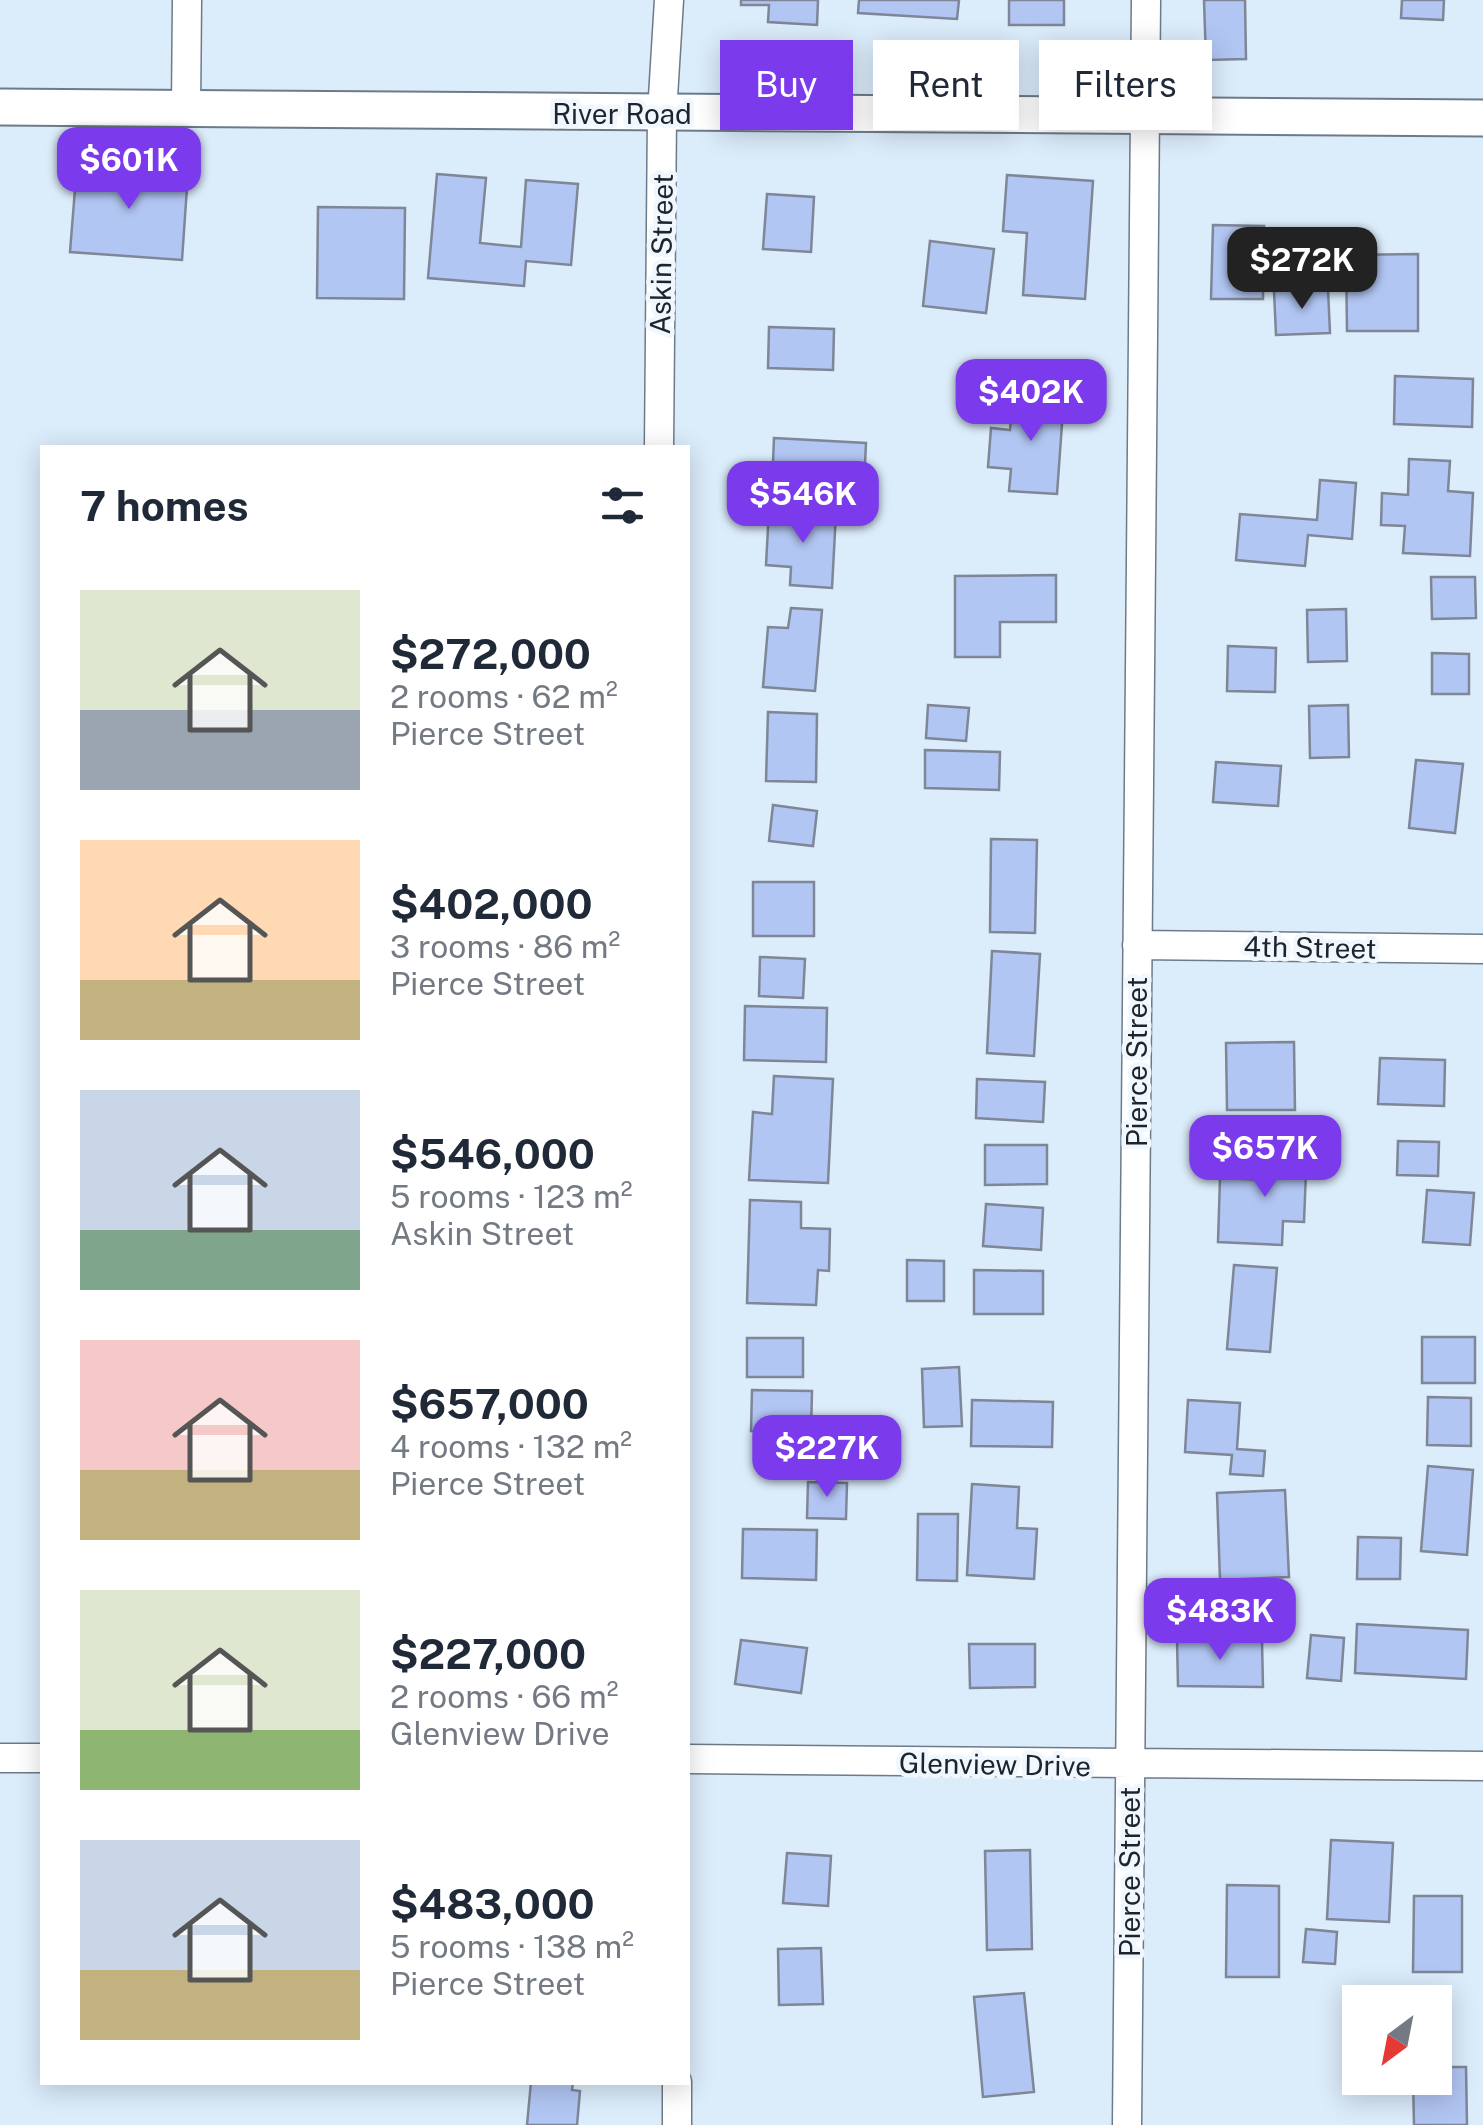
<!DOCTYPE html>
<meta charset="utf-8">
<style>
:root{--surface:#fff;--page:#f2f2f3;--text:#1f2937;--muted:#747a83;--accent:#7c3aed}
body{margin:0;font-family:"Public Sans",sans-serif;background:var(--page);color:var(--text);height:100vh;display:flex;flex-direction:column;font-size:38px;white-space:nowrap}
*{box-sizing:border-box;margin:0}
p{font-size:32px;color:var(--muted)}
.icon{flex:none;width:55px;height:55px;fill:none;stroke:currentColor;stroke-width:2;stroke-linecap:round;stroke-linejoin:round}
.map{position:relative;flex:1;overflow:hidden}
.details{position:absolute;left:40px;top:445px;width:650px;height:1640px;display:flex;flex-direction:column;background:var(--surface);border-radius:0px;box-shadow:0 5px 25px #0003}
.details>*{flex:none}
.top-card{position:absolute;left:720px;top:40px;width:612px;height:90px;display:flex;gap:20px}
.needle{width:65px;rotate:212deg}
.buttons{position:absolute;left:1342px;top:1985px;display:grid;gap:20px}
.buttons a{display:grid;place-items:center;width:110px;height:110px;border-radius:0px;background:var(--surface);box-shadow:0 5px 25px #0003;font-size:50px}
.price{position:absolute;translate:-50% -85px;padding:0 22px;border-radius:20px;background:var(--accent);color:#fff;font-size:32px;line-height:65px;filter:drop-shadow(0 2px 5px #0008)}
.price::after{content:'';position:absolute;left:50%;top:60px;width:30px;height:22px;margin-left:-15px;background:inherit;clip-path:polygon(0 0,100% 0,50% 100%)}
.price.current{background:#222;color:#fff}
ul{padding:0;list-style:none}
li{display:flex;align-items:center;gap:30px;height:250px;padding:0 40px}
li span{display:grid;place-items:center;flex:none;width:280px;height:200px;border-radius:0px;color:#555}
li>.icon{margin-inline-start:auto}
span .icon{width:120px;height:120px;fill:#fffc;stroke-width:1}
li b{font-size:42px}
h2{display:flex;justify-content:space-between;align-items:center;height:120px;padding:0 40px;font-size:42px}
.pill{padding:0 35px;border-radius:0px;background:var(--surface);box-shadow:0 5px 25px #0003;font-size:35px;line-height:90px}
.pill.current{background:var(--accent);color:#fff}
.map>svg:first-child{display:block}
.building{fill:#b2c6f3;stroke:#7e8698;stroke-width:2.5}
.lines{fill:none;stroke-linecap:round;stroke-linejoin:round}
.minor-casing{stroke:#6c7b89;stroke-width:31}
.tertiary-casing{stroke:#6c7b89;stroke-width:39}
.minor{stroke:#fff;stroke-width:28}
.tertiary{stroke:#fff;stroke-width:35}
.labels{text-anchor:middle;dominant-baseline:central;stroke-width:9;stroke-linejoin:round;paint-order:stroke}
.street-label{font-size:28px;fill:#1e252a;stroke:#f1f7fe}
</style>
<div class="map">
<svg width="1483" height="2125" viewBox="0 0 1483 2125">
<rect width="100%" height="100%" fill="#dbecfb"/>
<!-- building -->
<path class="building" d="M741 0H818L817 25 768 22 769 5H741Z
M859 0H959L957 19 858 13Z
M1009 0H1064V25H1009Z
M1204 0H1245L1246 59 1206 60Z
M1402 0H1444L1443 20 1401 18Z
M77 164 188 173 182 260 70 252Z
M437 174 486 178 480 243 521 247 526 180 578 184 571 265 526 261 524 286 428 278Z
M1007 175 1093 181 1085 299 1023 295 1027 233 1003 231Z
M767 194 814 197 811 252 763 249Z
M318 207 405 208 404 299 317 298Z
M1213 225 1264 226 1263 299H1211Z
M930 241 994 249 986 313 923 306Z
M1418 254V331H1347L1346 255Z
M1328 289 1330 333 1276 335 1274 291Z
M769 327 834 329 833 370 768 368Z
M1395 376 1473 379 1472 427 1394 424Z
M1013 393 1064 396 1057 494 1009 491 1011 469 988 467 991 428 1010 430Z
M774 438 866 443 865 464 851 463V491L772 486Z
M1409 459 1450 461 1448 491 1473 493 1470 556 1403 553 1405 526 1381 525 1382 493 1408 495Z
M1320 480 1356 483 1352 539 1308 535 1305 566 1236 560 1240 514 1317 520Z
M769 509 836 513 832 588 790 585 791 567 766 565Z
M1056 575V622H1000V657H955V576Z
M1431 577H1475L1476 618 1432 619Z
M791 608 822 610 815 691 763 687 768 627 788 628Z
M1346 609 1347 661 1308 662 1307 610Z
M1228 646 1276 648 1275 692 1227 691Z
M1432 653 1469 654V694H1432Z
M928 705 969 708 966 741 926 738Z
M1348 705 1349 757 1310 758 1309 706Z
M768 712 817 714 816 782 766 781Z
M925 750 1000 752 999 790 925 788Z
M1416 760 1463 764 1455 833 1409 828Z
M1216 762 1281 766 1278 806 1213 802Z
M773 805 817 811 813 846 769 841Z
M991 839 1037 840 1035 933 990 932Z
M753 882H814V936H753Z
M992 951 1040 954 1034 1056 987 1053Z
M760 957 805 959 803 998 759 996Z
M745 1006 827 1008 826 1062 744 1060Z
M1294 1042 1295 1110H1227L1226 1043Z
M1380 1058 1445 1060 1444 1106 1378 1104Z
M774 1076 833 1079 828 1183 749 1180 753 1112 772 1114Z
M977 1079 1045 1082 1043 1122 976 1118Z
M1398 1141 1439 1142 1438 1176 1397 1175Z
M985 1145H1047V1184L985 1185Z
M1266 1146 1307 1147 1304 1222 1283 1221 1282 1245 1218 1242 1220 1178 1265 1180Z
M1427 1190 1474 1193 1470 1245 1423 1242Z
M750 1200 801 1202V1228L830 1229 829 1271 818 1270 816 1305 747 1303Z
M986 1204 1043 1208 1041 1250 983 1246Z
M907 1260 944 1261V1301H907Z
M1234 1265 1277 1268 1270 1352 1227 1349Z
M974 1270 1043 1271V1314H974Z
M1422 1337H1475V1383H1422Z
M747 1338H803V1377H747Z
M959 1367 962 1426 924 1427 922 1369Z
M752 1390 812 1391 811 1433 751 1431Z
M1428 1397 1471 1398V1446L1427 1445Z
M972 1400 1053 1402 1052 1447 971 1446Z
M1188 1400 1240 1403 1237 1449 1265 1451 1263 1476 1230 1474 1232 1455 1185 1452Z
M1428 1466 1473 1470 1467 1555 1421 1551Z
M808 1482 847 1483 846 1519 807 1518Z
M972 1484 1019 1487 1017 1528 1037 1529 1034 1579 967 1575Z
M1285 1490 1289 1577 1220 1580 1217 1493Z
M918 1514H958L957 1581 917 1580Z
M743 1529 817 1530 816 1580 742 1578Z
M1358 1537 1401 1538 1400 1579H1357Z
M1357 1624 1468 1630 1466 1679 1355 1673Z
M1311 1635 1344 1638 1341 1681 1307 1678Z
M741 1640 807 1648 801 1693 735 1684Z
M1177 1640 1262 1641 1263 1687 1178 1686Z
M969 1644H1035V1687L970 1688Z
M1331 1840 1393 1843 1389 1922 1327 1919Z
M1030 1850 1032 1949 987 1950 985 1851Z
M787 1853 831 1856 828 1906 783 1903Z
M1227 1885 1279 1886V1977H1226Z
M1414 1896H1462V1972H1413Z
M1306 1929 1337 1932 1335 1964 1303 1962Z
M821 1948 823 2004 779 2005 778 1949Z
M1024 1993 1034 2092 983 2097 974 1997Z
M1435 2067H1466L1467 2125H1414L1413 2078H1435Z
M531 2082H573L572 2090 580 2091 577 2125H527Z"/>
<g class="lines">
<defs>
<path id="minor" d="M186 108 187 0
M659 448 662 113 669 0
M1137 945 1483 949
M0 1758H42
M688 1759 1483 1766
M677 2125V2082
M1127 2125 1146 0"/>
<path id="tertiary" d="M0 107 1483 118"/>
</defs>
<!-- minor casing -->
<use href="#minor" class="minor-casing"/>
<!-- tertiary casing -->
<use href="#tertiary" class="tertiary-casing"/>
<!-- minor -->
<use href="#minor" class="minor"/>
<!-- tertiary -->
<use href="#tertiary" class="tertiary"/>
</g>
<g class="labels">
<!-- street labels -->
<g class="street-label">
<text x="622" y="113">River Road</text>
<text transform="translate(661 254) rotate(-89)">Askin Street</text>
<text transform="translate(1310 947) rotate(1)">4th Street</text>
<text transform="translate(1136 1062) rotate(-90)">Pierce Street</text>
<text transform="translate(995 1764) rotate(1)">Glenview Drive</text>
<text transform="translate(1129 1872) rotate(-90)">Pierce Street</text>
</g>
</g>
</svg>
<div class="buttons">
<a><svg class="needle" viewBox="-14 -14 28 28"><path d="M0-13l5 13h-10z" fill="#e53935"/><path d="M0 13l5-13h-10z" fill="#747a83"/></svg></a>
</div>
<b class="price" style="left:129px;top:212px">$601K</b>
<b class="price current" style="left:1302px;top:312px">$272K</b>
<b class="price" style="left:1031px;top:444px">$402K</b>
<b class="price" style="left:803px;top:546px">$546K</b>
<b class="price" style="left:1265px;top:1200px">$657K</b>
<b class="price" style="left:827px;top:1500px">$227K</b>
<b class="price" style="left:1220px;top:1663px">$483K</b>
<div class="top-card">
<a class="pill current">Buy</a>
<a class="pill">Rent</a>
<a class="pill">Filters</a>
</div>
<section class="details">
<h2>7 homes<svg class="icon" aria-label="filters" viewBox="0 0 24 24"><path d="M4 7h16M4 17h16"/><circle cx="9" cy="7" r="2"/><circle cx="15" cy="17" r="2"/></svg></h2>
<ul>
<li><span style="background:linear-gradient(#dfe7d0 60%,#9aa5b1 0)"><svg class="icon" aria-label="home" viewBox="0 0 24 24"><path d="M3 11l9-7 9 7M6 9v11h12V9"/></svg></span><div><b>$272,000</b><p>2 rooms · 62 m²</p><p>Pierce Street</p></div></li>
<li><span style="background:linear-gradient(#ffd9b3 70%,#c2b280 0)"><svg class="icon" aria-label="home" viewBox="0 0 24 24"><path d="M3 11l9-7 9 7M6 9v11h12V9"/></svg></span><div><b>$402,000</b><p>3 rooms · 86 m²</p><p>Pierce Street</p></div></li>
<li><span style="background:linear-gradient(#c9d6e8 70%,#7fa58c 0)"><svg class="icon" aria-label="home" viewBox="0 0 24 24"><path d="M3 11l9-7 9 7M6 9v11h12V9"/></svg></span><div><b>$546,000</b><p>5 rooms · 123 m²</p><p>Askin Street</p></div></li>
<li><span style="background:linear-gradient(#f6c9c9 65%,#c2b280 0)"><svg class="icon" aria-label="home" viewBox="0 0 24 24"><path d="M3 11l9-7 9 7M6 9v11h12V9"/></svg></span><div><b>$657,000</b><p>4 rooms · 132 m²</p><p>Pierce Street</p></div></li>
<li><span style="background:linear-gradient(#dfe7d0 70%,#8fb573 0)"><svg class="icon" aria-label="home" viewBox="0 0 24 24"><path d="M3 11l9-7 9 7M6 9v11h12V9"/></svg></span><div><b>$227,000</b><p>2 rooms · 66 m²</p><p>Glenview Drive</p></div></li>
<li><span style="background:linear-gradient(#c9d6e8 65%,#c2b280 0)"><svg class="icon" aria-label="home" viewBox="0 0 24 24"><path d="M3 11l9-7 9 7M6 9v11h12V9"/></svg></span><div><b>$483,000</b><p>5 rooms · 138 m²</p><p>Pierce Street</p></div></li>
</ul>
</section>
</div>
